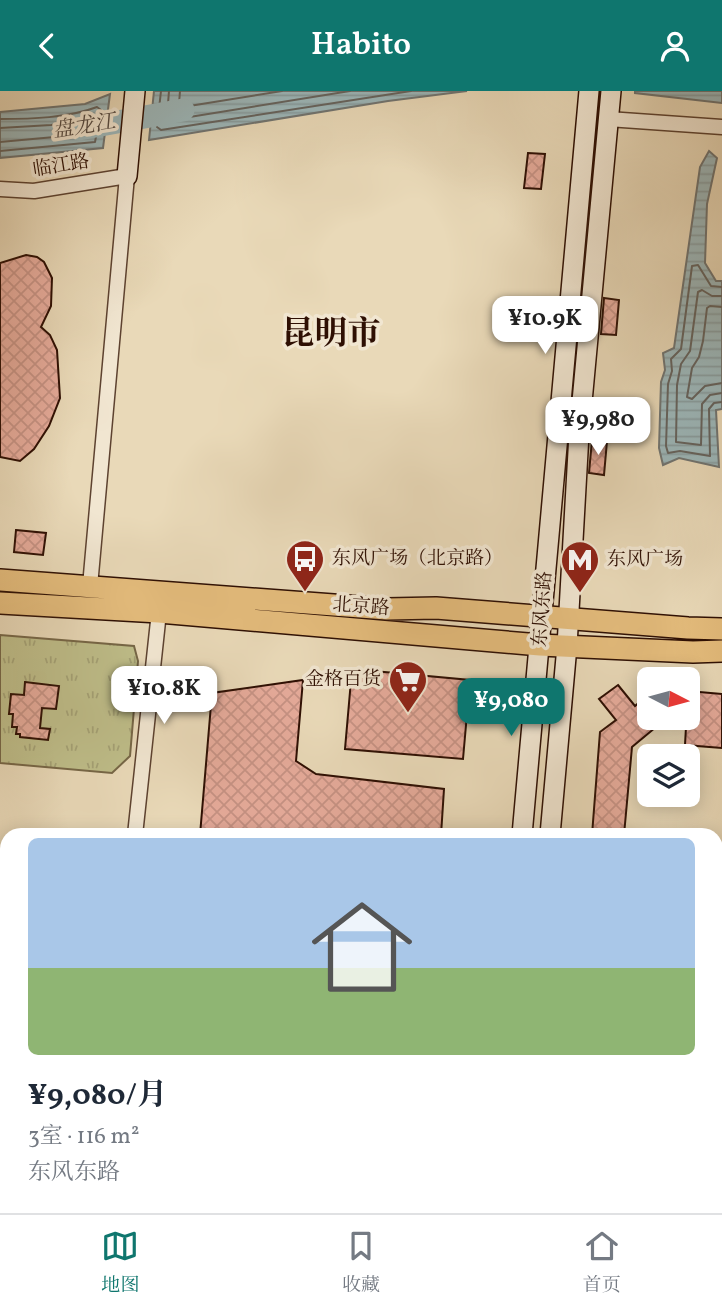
<!DOCTYPE html>
<html lang="zh">
<meta charset="utf-8">
<style>
:root{--surface:#fff;--page:#f2f2f3;--text:#1f2937;--muted:#747a83;--line:#e0e1e3;--accent:#0f766e}
body{margin:0;font-family:Vollkorn,"Noto Serif SC",serif;background:var(--page);color:var(--text);height:100vh;display:flex;flex-direction:column;font-size:26px;white-space:nowrap}
*{box-sizing:border-box;margin:0}
p{font-size:23px;color:var(--muted)}
.icon{flex:none;width:38px;height:38px;fill:none;stroke:currentColor;stroke-width:2;stroke-linecap:round;stroke-linejoin:round}
.map{position:relative;flex:1;overflow:hidden}
.panel{position:absolute;left:0px;top:737px;width:723px;height:387px;display:flex;flex-direction:column;background:var(--surface);border-radius:21px 21px 0 0;box-shadow:0 4px 18px #0003}
.panel>*{flex:none}
.needle{width:46px;rotate:96deg}
.fabs{position:absolute;left:637px;top:576px;display:grid;gap:14px}
.fabs a{display:grid;place-items:center;width:63px;height:63px;border-radius:10px;background:var(--surface);box-shadow:0 4px 18px #0003;font-size:35px}
.price{position:absolute;translate:-50% -60px;padding:0 16px;border-radius:14px;background:#fff;color:#222;font-size:23px;line-height:46px;filter:drop-shadow(0 2px 4px #0008)}
.price::after{content:'';position:absolute;left:50%;top:42px;width:21px;height:16px;margin-left:-10px;background:inherit;clip-path:polygon(0 0,100% 0,50% 100%)}
.price.current{background:var(--accent);color:#fff}
ul{padding:0;list-style:none}
li{display:grid;align-content:center;gap:14px;height:371px;padding:0 28px}
li span{display:grid;place-items:center;height:217px;border-radius:10px;color:#555}
li>.icon{margin-inline-start:auto}
span .icon{width:126px;height:126px;fill:#fffc;stroke-width:1}
li b{font-size:30px}
header{display:flex;justify-content:space-between;align-items:center;height:91px;padding:0 28px;background:var(--accent);color:#fff;font-size:32px;font-weight:600}
.tabs{display:flex;justify-content:space-around;align-items:center;height:98px;border-top:2px solid var(--line);background:var(--surface);font-size:19px;color:var(--muted)}
.tabs a{display:grid;justify-items:center;gap:4px}
.tabs .current{color:var(--accent)}
.map>svg:first-child{display:block}
.forest{fill:url(#forest-crowns);stroke:#766646;stroke-width:2}
.park{fill:url(#park-tufts);stroke:#766646;stroke-width:2}
.water{fill:url(#water-rules);stroke:#707471;stroke-width:2}
.lines{fill:none;stroke-linecap:round;stroke-linejoin:round}
.shore{stroke:#65635e;stroke-width:2}
.stream{stroke:#707471;stroke-width:3.5}
.river{stroke:#9cb7ba;stroke-width:23}
.building{fill:url(#building-cross-hatch);stroke:#2e0f03;stroke-width:2}
.street-casing{stroke:#5d4230;stroke-width:17}
.secondary-casing{stroke:#2e0f03;stroke-width:22}
.primary-casing{stroke:#2e0f03;stroke-width:24}
.street{stroke:#f1e6d1;stroke-width:14}
.secondary{stroke:#f1e6d1;stroke-width:19}
.primary{stroke:#e4bc7c;stroke-width:21}
.labels{text-anchor:middle;dominant-baseline:central;stroke-width:7;stroke-linejoin:round;paint-order:stroke}
.street-label{font-size:19px;fill:#2e0f03;stroke:#f1e6d1}
.poi-label{font-size:19px;fill:#2e0f03;stroke:#f1e6d1;text-anchor:start}
.water-label{font-size:21px;font-style:italic;fill:#544a43;stroke:#f1e6d1}
.town-label{font-size:33px;font-weight:bold;fill:#2e0f03;stroke:#f1e6d1}
</style>
<header><svg class="icon" aria-label="back" viewBox="0 0 24 24"><path d="M15 5l-7 7 7 7"/></svg>Habito<svg class="icon" aria-label="person" viewBox="0 0 24 24"><circle cx="12" cy="8" r="4"/><path d="M4 21q1-7 8-7t8 7"/></svg></header>
<div class="map">
<svg width="722" height="1122" viewBox="0 0 722 1122">
<defs>
<pattern id="forest-crowns" width="20" height="18" patternUnits="userSpaceOnUse" patternTransform="scale(1.75)"><rect width="20" height="18" fill="#bebd89"/><path d="M2 6a3 3 0 1 1 6 0M12 15a3 3 0 1 1 6 0" fill="none" stroke="#a4a175"/></pattern>
<pattern id="park-tufts" width="24" height="20" patternUnits="userSpaceOnUse" patternTransform="scale(1.75)"><rect width="24" height="20" fill="#bebd89"/><path d="M3 7l-1-3M5 7V3M7 7l1-3M15 17l-1-3M17 17v-4M19 17l1-3" fill="none" stroke="#a4a175"/></pattern>
<pattern id="water-rules" width="6" height="5" patternUnits="userSpaceOnUse" patternTransform="scale(1.75)"><rect width="6" height="5" fill="#9cb7ba"/><path d="M0 2.5h6" fill="none" stroke="#879c9e"/></pattern>
<pattern id="building-cross-hatch" width="8" height="8" patternUnits="userSpaceOnUse" patternTransform="scale(1.75)"><rect width="8" height="8" fill="#e6ab9b"/><path d="M0 0l8 8M0 8l8-8" fill="none" stroke="#c69284"/></pattern>
</defs>
<rect width="100%" height="100%" fill="#e9d9b8"/>
<filter id="stains"><feTurbulence type="fractalNoise" baseFrequency=".00286" numOctaves="4"/><feColorMatrix values="0 0 0 0 .2 0 0 0 0 .09 0 0 0 0 .02 0 0 0 .5 -.17"/></filter>
<radialGradient id="worn" r=".72"><stop offset=".6" stop-color="#630" stop-opacity="0"/><stop offset="1" stop-color="#630" stop-opacity=".3"/></radialGradient>
<!-- forest -->
<path class="forest" d="M0 989 7 990V1088H0Z"/>
<!-- park -->
<path class="park" d="M0 544 134 555 138 570 130 665 112 682 0 672Z"/>
<!-- water -->
<path class="water" d="M154 0H467L388 10 149 49Z
M635 0H722V12L635 2Z
M110 3 103 57 0 67V21L85 13Z
M709 60 717 67 707 113 705 172 716 190H722V318L716 319 719 376 679 367 663 374 659 357 661 291 665 279 663 262 674 257 700 76Z"/>
<g class="lines">
<!-- shore -->
<path class="shore" d="M161 0 157 36 161 39 411 0
M169 0 167 25 171 29 350 0
M180 0 179 13 183 16 282 0
M0 28C31 28 68 27 97 16L101 19 95 51 0 60
M0 37 51 34 87 29 91 32 90 41 87 43 0 51
M722 196 711 195 698 174 692 175 681 258 671 268 672 280 668 293 666 355 668 362 680 360 710 365 709 318 714 312 722 311
M722 205H712L702 199 698 201 690 260 681 273 677 294 676 351 701 354 702 313 710 304 722 302
M722 216 710 215 707 217 703 250 699 266 692 277 687 306 692 308 705 295 722 292"/>
<!-- stream -->
<path class="stream" d="M716 860 722 861"/>
<!-- river -->
<path class="river" d="M79 38 183 19"/>
</g>
<!-- building -->
<path class="building" d="M528 62 545 63 541 98 524 97Z
M26 164 37 166 44 171 52 187 51 215 41 236 50 244 57 259 60 307 49 335 34 358 20 370 0 366V172Z
M604 207 619 209 616 244 601 243Z
M592 349 607 350 604 384 589 382Z
M16 439 46 442 43 464 14 461Z
M352 578 470 589 463 668 345 658Z
M303 589 296 670 316 683 444 698 441 744H200L212 602Z
M25 591 59 595 56 618 42 617 40 637 50 638 48 649 20 646V643H16L17 636H12L13 623H9L11 603 24 604Z
M618 594 635 615 649 603V626H668L632 656 624 744H592L600 641 616 629 599 608Z
M688 600 722 603V657L685 654Z"/>
<g class="lines">
<defs>
<path id="street" d="M608 28 722 36
M0 98 34 100 127 85 90 495
M135 744 159 521
M0 927 7 928
M118 1116 123 1122"/>
<path id="secondary" d="M127 85 135 0
M522 744 589 0
M550 744 567 555 579 343 611 0
M492 1122 493 1116
M516 1122V1116"/>
<path id="primary" d="M0 489 387 518 436 517 688 537 722 538
M0 512 159 521 540 554 693 561 722 560"/>
</defs>
<!-- street casing -->
<use href="#street" class="street-casing"/>
<!-- secondary casing -->
<use href="#secondary" class="secondary-casing"/>
<!-- primary casing -->
<use href="#primary" class="primary-casing"/>
<!-- street -->
<use href="#street" class="street"/>
<!-- secondary -->
<use href="#secondary" class="secondary"/>
<!-- primary -->
<use href="#primary" class="primary"/>
</g>
<!-- icons -->
<defs>
<symbol id="bus-pin" viewBox="-11 -11 22 30"><path d="M0 17L-7.5 6A9.5 9.5 0 1 1 7.5 6Z" fill="#8f2418" stroke="#f1e6d1"/><path d="M-5-6H5V4H4V6H2V4H-2V6H-4V4H-5ZM-3.5-4V0h7V-4ZM-3.5 1.2v1.5H-2V1.2ZM2 1.2v1.5H3.5V1.2Z" fill="#fff"/></symbol>
<symbol id="metro-pin" viewBox="-11 -11 22 30"><path d="M0 17L-7.5 6A9.5 9.5 0 1 1 7.5 6Z" fill="#8f2418" stroke="#f1e6d1"/><path d="M-5.5 5V-5H-3L0 0L3-5H5.5V5H3V-.5L0 4L-3-.5V5Z" fill="#fff"/></symbol>
<symbol id="supermarket-pin" viewBox="-11 -11 22 30"><path d="M0 17L-7.5 6A9.5 9.5 0 1 1 7.5 6Z" fill="#8f2418" stroke="#f1e6d1"/><path d="M-6-5.5h2.5l.6 2H6L4.5 2H-2.5L-4.4-4H-6ZM-1.5 3.2a1.3 1.3 0 1 0 .1 0ZM3 3.2a1.3 1.3 0 1 0 .1 0Z" fill="#fff"/></symbol>
</defs>
<g fill-rule="evenodd">
<use href="#bus-pin" x="283" y="446" width="44" height="60"/>
<use href="#metro-pin" x="558" y="447" width="44" height="60"/>
<use href="#supermarket-pin" x="386" y="567" width="44" height="60"/>
</g>
<g class="labels">
<!-- street labels -->
<g class="street-label">
<text transform="translate(61 75) rotate(-9)">临江路</text>
<text transform="translate(361 516) rotate(4)">北京路</text>
<text transform="translate(543 518) rotate(-86)">东风东路</text>
</g>
<!-- poi labels -->
<g class="poi-label">
<text x="332" y="468">东风广场（北京路）</text>
<text x="607" y="469">东风广场</text>
<text x="381" y="589" text-anchor="end">金格百货</text>
</g>
<!-- water labels -->
<g class="water-label">
<text transform="translate(84 36) rotate(-9)">盘龙江</text>
</g>
<!-- town labels -->
<g class="town-label">
<text x="331" y="245">昆明市</text>
</g>
</g>
<rect width="100%" height="100%" filter="url(#stains)"/>
<rect width="100%" height="100%" fill="url(#worn)"/>
</svg>
<div class="fabs">
<a><svg class="needle" viewBox="-14 -14 28 28"><path d="M0-13l5 13h-10z" fill="#e53935"/><path d="M0 13l5-13h-10z" fill="#747a83"/></svg></a>
<a><svg class="icon" aria-label="layers" viewBox="0 0 24 24"><path d="M12 4l9 5-9 5-9-5zM3 14l9 5 9-5"/></svg></a>
</div>
<b class="price" style="left:545px;top:265px">¥10.9K</b>
<b class="price" style="left:598px;top:366px">¥9,980</b>
<b class="price" style="left:164px;top:635px">¥10.8K</b>
<b class="price current" style="left:511px;top:647px">¥9,080</b>
<section class="panel">
<ul>
<li><span style="background:linear-gradient(#a9c7e8 60%,#8fb573 0)"><svg class="icon" aria-label="home" viewBox="0 0 24 24"><path d="M3 11l9-7 9 7M6 9v11h12V9"/></svg></span><div><b>¥9,080/月</b><p>3室 · 116 m²</p><p>东风东路</p></div></li>
</ul>
</section>
</div>
<nav class="tabs">
<a class="current"><svg class="icon" aria-label="map" viewBox="0 0 24 24"><path d="M3 6l6-2 6 2 6-2v14l-6 2-6-2-6 2zM9 4v14M15 6v14"/></svg>地图</a>
<a><svg class="icon" aria-label="saved" viewBox="0 0 24 24"><path d="M7 4h10v16l-5-4-5 4z"/></svg>收藏</a>
<a><svg class="icon" aria-label="home" viewBox="0 0 24 24"><path d="M3 11l9-7 9 7M6 9v11h12V9"/></svg>首页</a>
</nav>
